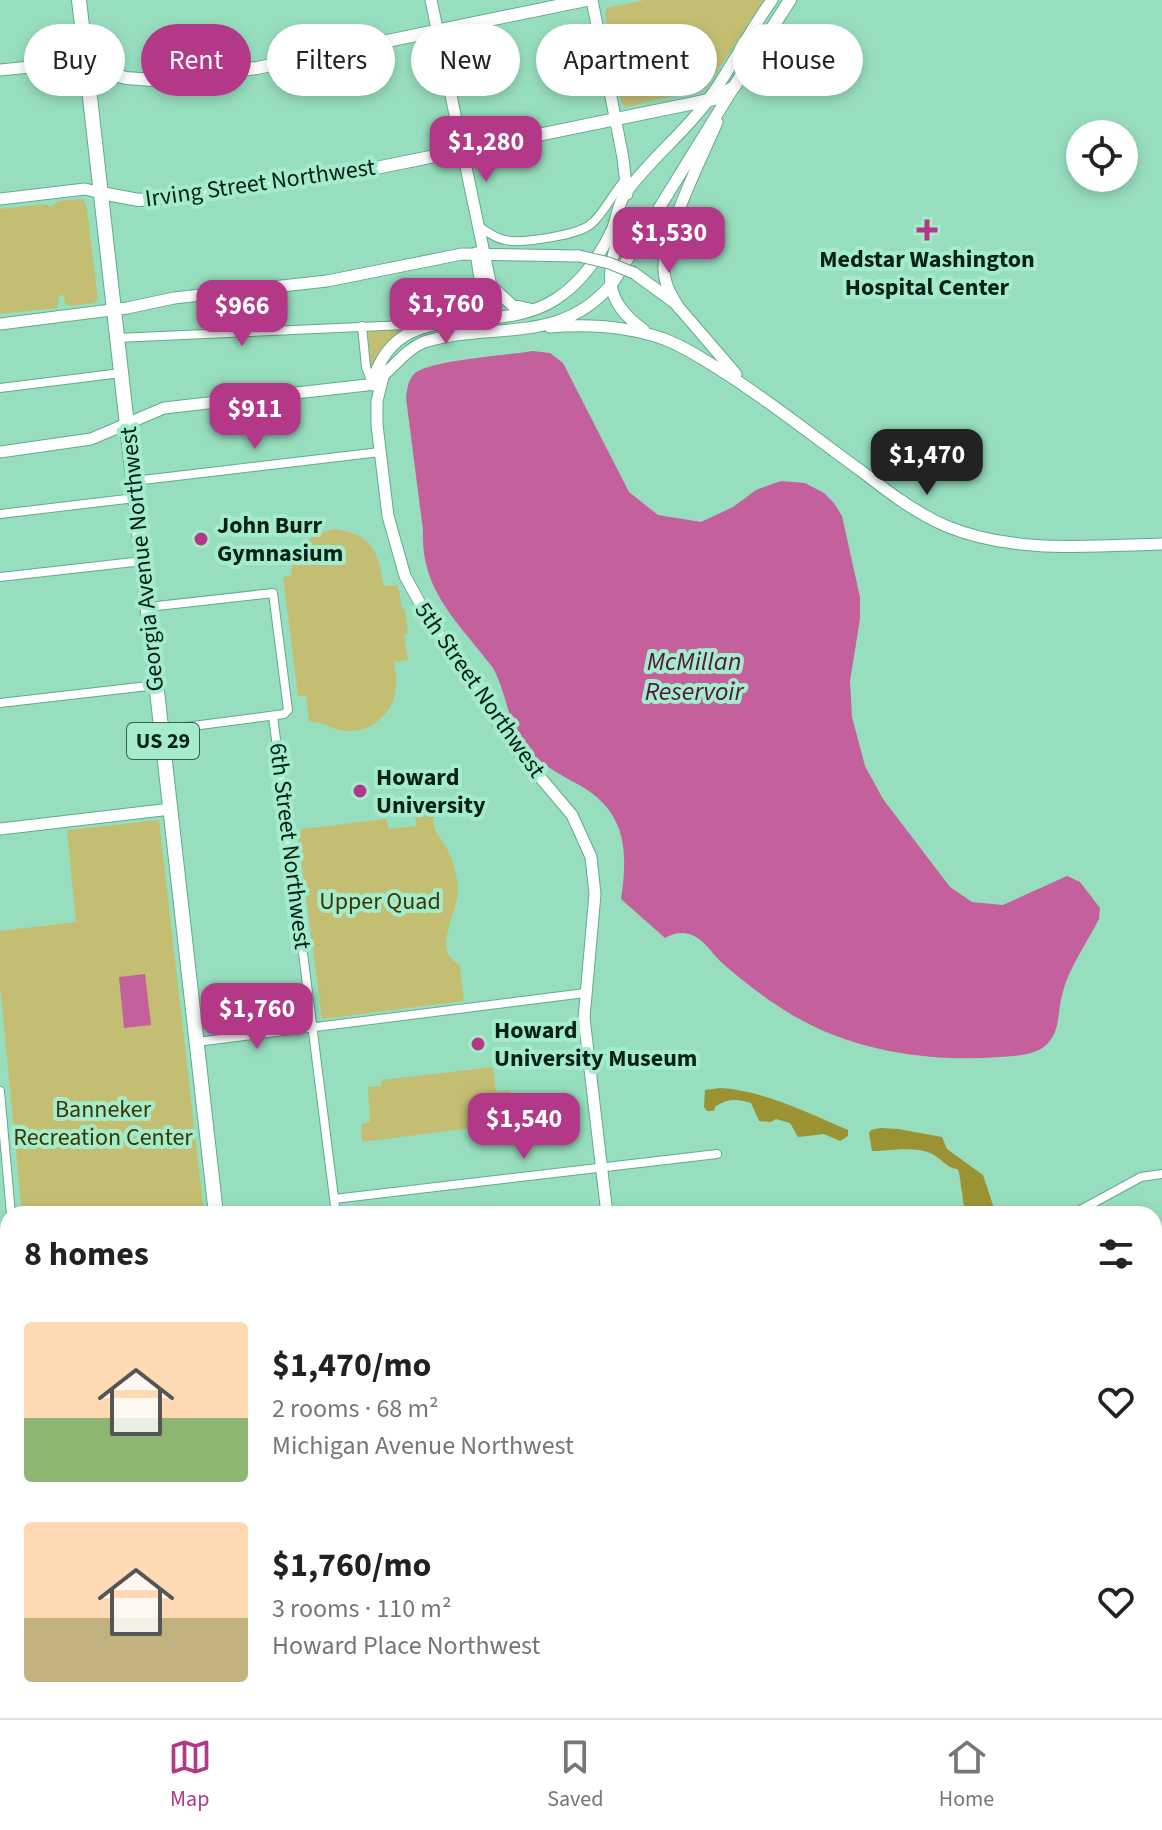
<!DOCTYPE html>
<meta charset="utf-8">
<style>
:root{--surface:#fff;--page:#f2f2f2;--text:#222;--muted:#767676;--line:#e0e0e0;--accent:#b43888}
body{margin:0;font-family:"Source Sans 3",sans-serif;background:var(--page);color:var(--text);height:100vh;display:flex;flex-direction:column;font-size:30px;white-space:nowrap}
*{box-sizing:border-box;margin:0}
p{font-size:26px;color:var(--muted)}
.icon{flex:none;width:44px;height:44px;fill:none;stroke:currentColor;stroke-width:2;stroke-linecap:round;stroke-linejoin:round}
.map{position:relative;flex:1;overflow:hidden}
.details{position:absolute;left:0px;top:1206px;width:1162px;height:512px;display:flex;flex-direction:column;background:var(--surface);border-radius:24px 24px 0 0;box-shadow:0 4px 12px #0003}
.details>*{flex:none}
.guide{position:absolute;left:24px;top:24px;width:1114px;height:72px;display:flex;gap:16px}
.buttons{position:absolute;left:1066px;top:120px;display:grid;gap:16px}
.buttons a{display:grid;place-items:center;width:72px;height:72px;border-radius:50%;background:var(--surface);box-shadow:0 4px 12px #0003;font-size:40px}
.price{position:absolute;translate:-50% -68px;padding:0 18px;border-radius:16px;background:var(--accent);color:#fff;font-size:26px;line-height:52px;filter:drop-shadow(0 2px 4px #0008)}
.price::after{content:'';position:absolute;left:50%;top:48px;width:24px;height:18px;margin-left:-12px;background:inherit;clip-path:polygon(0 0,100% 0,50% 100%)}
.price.current{background:#222;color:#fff}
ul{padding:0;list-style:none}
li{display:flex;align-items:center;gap:24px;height:200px;padding:0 24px}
li span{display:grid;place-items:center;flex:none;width:224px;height:160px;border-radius:8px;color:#555}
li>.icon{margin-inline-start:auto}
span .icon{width:96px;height:96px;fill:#fffc;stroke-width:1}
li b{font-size:34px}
h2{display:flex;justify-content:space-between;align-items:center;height:96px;padding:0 24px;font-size:34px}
.pill{padding:0 28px;border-radius:36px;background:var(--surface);box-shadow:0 4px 12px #0003;font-size:28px;line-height:72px}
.pill.current{background:var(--accent);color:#fff}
.tab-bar{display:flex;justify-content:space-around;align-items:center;height:112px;border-top:2px solid var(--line);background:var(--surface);font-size:22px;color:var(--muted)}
.tab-bar a{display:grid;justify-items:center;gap:4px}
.tab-bar .current{color:var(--accent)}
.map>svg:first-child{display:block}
.green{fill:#c3be72}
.forest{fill:#9b9333}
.water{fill:#c4619d}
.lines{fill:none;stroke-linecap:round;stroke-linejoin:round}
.street-casing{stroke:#63aa8c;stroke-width:10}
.secondary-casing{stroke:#63aa8c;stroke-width:13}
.primary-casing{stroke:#63aa8c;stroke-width:14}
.highway-casing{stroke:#63aa8c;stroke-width:16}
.street{stroke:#fff;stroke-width:8}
.secondary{stroke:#fff;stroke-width:11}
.primary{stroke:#fff;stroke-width:12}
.highway{stroke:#fff;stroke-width:14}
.secondary-bridge-casing{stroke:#63aa8c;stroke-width:13;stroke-linecap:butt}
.secondary-bridge{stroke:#fff;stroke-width:11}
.poi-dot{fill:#b43888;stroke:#a4eccb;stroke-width:3}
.labels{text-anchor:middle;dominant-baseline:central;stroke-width:8;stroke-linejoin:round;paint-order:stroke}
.shield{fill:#a4eccb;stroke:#335e4c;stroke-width:2}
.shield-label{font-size:22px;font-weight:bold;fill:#032116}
.street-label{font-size:24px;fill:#032116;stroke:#a4eccb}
.poi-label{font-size:24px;font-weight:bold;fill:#032116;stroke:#a4eccb;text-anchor:start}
.park-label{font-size:24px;fill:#3c3700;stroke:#a4eccb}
.water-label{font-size:26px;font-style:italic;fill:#53143d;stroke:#a4eccb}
</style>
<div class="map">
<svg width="1162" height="1718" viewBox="0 0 1162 1718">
<rect width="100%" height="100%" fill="#97debe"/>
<!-- green -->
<path class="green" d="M645 0H764L706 88 626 107 621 102 605 13 607 8Z
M82 199 86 203 98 299 94 303 70 306 65 303 64 295 59 296 57 308 0 314V209L45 204 51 207 58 201Z
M372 330H402L383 347 371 368 368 334Z
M334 529C373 534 378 552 384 586L398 585 402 609H405L408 634 404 635 408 660 394 662C395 670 397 679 396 687 395 712 370 734 345 731 331 729 323 721 309 722L306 696H298L283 577 291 576C292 550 310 534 334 529Z
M438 811C426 826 440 835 447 849 453 860 458 878 458 891 458 914 430 950 460 965L464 1001 322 1019 298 834 302 829 386 819 389 829 416 826 415 814Z
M159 820 204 1213 22 1214 0 985V931L76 922 67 830Z
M493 1067 496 1092 508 1090C522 1101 540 1095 557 1093V1108L548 1118 362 1142 361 1124 370 1122 368 1087 382 1086 381 1080Z"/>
<!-- forest -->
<path class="forest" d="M721 1088C765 1091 808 1113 848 1130V1136L840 1141 824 1134 798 1137 790 1123 776 1119 771 1122 759 1121 751 1103C737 1099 728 1098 715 1107L714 1111H707L704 1107 705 1090Z
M880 1128 898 1129 942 1137 947 1149 983 1175 996 1214H965L959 1172 957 1169C944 1167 941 1157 930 1153 914 1146 889 1151 872 1151L869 1133 871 1130Z"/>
<!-- water -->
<path class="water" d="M533 351 550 353 563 363 629 492 658 515 701 522 733 507 756 490 781 481 805 483 824 493 834 503 842 516 860 597V619L850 681 852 717 865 766 883 799 950 887 972 902 1003 905 1067 876 1080 882 1100 908 1099 919C1087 943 1068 969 1062 995 1057 1014 1061 1032 1045 1046 1033 1056 1013 1056 999 1057 924 1063 841 1049 778 1006 758 993 738 977 720 961 712 953 705 941 694 936 683 931 675 933 665 938L621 899C628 852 627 813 581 786 563 776 544 767 530 751 506 724 509 698 493 668 459 623 420 591 423 530L406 398C407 390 408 380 414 374 428 360 510 355 533 351Z
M145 974 151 1025 124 1028 119 977Z"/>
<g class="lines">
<defs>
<path id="street" d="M477 225C486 231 494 238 505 240 521 244 579 235 591 224 604 214 613 192 626 179
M362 326 366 367 372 383
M117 338 429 324
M0 388 121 373
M134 481 380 452
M0 514 135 498
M0 577 143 561
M148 607 273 593 288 710 284 714 162 730
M0 703 157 685
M273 716 336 1214
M197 1042 585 993
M0 1091 11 1214
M334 1199 717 1154
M1073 1214 1141 1177 1162 1174
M0 1241 8 1240
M1154 1310H1162
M1154 1445H1162
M0 1450H3
M1154 1580H1162
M544 1710 545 1718
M827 1710 828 1718
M965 1710 966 1718
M1061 1710V1718
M128 1718V1710"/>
<path id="secondary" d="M431 0 493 296 494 307 488 319
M592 0 623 158 627 194
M0 70 59 64 87 67
M0 199 85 189 101 193
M625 215C611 264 594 295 644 330
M476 253 484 304 477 320
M634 273 675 303 736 374
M491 286 512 305 530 309
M679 308C671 295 664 284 664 268 663 235 703 155 717 122
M0 324 127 308 174 298 327 281 462 254 579 256
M550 327C588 324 627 326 664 339 685 347 703 359 722 371 770 401 814 437 860 470 887 491 914 512 946 526 1013 554 1091 546 1162 544
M383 377 377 401V425L388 516 405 576 428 618 512 744 572 815 591 857 595 894 584 1018 607 1214
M372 385C395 291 494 340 556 299 581 283 601 255 613 228 617 217 618 204 625 194 648 161 682 135 706 103 730 71 748 33 772 0
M0 452 91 439 164 408 367 385C390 376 400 352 424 342 491 321 562 347 614 281L734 87
M0 829 171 809
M0 1577 8 1595
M666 1710V1718
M29 1718V1710"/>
<path id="primary" d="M87 67 126 78 153 80 257 68 586 0
M101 193 139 200 337 176 714 99 734 87 790 0"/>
<path id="highway" d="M79 0 216 1214
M233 1710V1718"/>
</defs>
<!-- street casing -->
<use href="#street" class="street-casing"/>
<!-- secondary casing -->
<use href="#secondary" class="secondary-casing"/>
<!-- primary casing -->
<use href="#primary" class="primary-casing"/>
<!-- highway casing -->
<use href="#highway" class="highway-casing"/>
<!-- street -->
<use href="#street" class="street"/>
<!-- secondary -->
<use href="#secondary" class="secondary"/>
<!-- primary -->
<use href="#primary" class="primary"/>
<!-- highway -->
<use href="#highway" class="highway"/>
<defs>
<path id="secondary-bridge" d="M579 256 609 263 634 273"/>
</defs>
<!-- secondary-bridge casing -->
<use href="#secondary-bridge" class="secondary-bridge-casing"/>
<!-- secondary-bridge -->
<use href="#secondary-bridge" class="secondary-bridge"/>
</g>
<!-- markers -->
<g class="poi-dot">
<path d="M923 218h8v8h8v8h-8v8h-8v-8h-8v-8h8z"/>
<circle cx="201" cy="539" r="8"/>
<circle cx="360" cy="791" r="8"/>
<circle cx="478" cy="1044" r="8"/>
</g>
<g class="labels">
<!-- shield labels -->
<rect class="shield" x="127" y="723" width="72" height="36" rx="6"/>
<g class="shield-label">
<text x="163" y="741">US 29</text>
</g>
<!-- street labels -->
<g class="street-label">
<text transform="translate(260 183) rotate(-8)">Irving Street Northwest</text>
<text transform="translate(142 559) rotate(-96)">Georgia Avenue Northwest</text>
<text transform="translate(480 690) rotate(55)">5th Street Northwest</text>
<text transform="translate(290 846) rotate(83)">6th Street Northwest</text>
</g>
<!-- poi labels -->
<g class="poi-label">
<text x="927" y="259" text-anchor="middle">Medstar Washington<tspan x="927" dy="28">Hospital Center</tspan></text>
<text x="217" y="525">John Burr<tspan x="217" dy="28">Gymnasium</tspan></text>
<text x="376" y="777">Howard<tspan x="376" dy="28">University</tspan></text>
<text x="494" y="1030">Howard<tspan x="494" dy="28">University Museum</tspan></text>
</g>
<!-- park labels -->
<g class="park-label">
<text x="380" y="901">Upper Quad</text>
<text x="103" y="1109">Banneker<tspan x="103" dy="28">Recreation Center</tspan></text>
</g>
<!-- water labels -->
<g class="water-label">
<text x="694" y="661">McMillan<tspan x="694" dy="30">Reservoir</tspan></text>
</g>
</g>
</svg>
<div class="buttons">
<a><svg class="icon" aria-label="locate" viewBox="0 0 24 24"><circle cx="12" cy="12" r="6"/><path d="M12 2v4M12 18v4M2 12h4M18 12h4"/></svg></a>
</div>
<b class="price" style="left:486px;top:184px">$1,280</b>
<b class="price" style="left:669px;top:275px">$1,530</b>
<b class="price" style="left:446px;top:346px">$1,760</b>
<b class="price" style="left:242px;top:348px">$966</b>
<b class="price" style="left:255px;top:451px">$911</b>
<b class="price current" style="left:927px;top:497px">$1,470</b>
<b class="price" style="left:257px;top:1051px">$1,760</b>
<b class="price" style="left:524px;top:1161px">$1,540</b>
<div class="guide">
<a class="pill">Buy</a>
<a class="pill current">Rent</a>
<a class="pill">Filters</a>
<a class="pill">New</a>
<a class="pill">Apartment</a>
<a class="pill">House</a>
</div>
<section class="details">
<h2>8 homes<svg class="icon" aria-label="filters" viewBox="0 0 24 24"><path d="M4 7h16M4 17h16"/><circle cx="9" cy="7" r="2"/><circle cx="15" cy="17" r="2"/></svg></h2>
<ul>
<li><span style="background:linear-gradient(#ffd9b3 60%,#8fb573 0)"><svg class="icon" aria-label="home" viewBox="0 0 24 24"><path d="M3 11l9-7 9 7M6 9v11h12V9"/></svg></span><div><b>$1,470/mo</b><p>2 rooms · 68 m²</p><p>Michigan Avenue Northwest</p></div><svg class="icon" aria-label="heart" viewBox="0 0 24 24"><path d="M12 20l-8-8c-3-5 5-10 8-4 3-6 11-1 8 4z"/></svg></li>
<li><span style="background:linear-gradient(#ffd9b3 60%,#c2b280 0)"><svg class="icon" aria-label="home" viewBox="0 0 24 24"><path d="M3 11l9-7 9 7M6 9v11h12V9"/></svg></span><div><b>$1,760/mo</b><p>3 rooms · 110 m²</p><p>Howard Place Northwest</p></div><svg class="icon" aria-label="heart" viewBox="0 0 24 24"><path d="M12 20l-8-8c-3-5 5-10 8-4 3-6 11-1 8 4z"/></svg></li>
</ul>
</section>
</div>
<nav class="tab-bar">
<a class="current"><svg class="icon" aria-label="map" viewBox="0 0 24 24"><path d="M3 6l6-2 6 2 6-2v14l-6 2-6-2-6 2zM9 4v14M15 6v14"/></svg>Map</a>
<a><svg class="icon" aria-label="saved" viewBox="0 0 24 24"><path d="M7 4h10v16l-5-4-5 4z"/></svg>Saved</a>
<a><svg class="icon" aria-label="home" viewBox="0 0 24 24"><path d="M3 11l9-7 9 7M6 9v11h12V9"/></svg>Home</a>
</nav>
